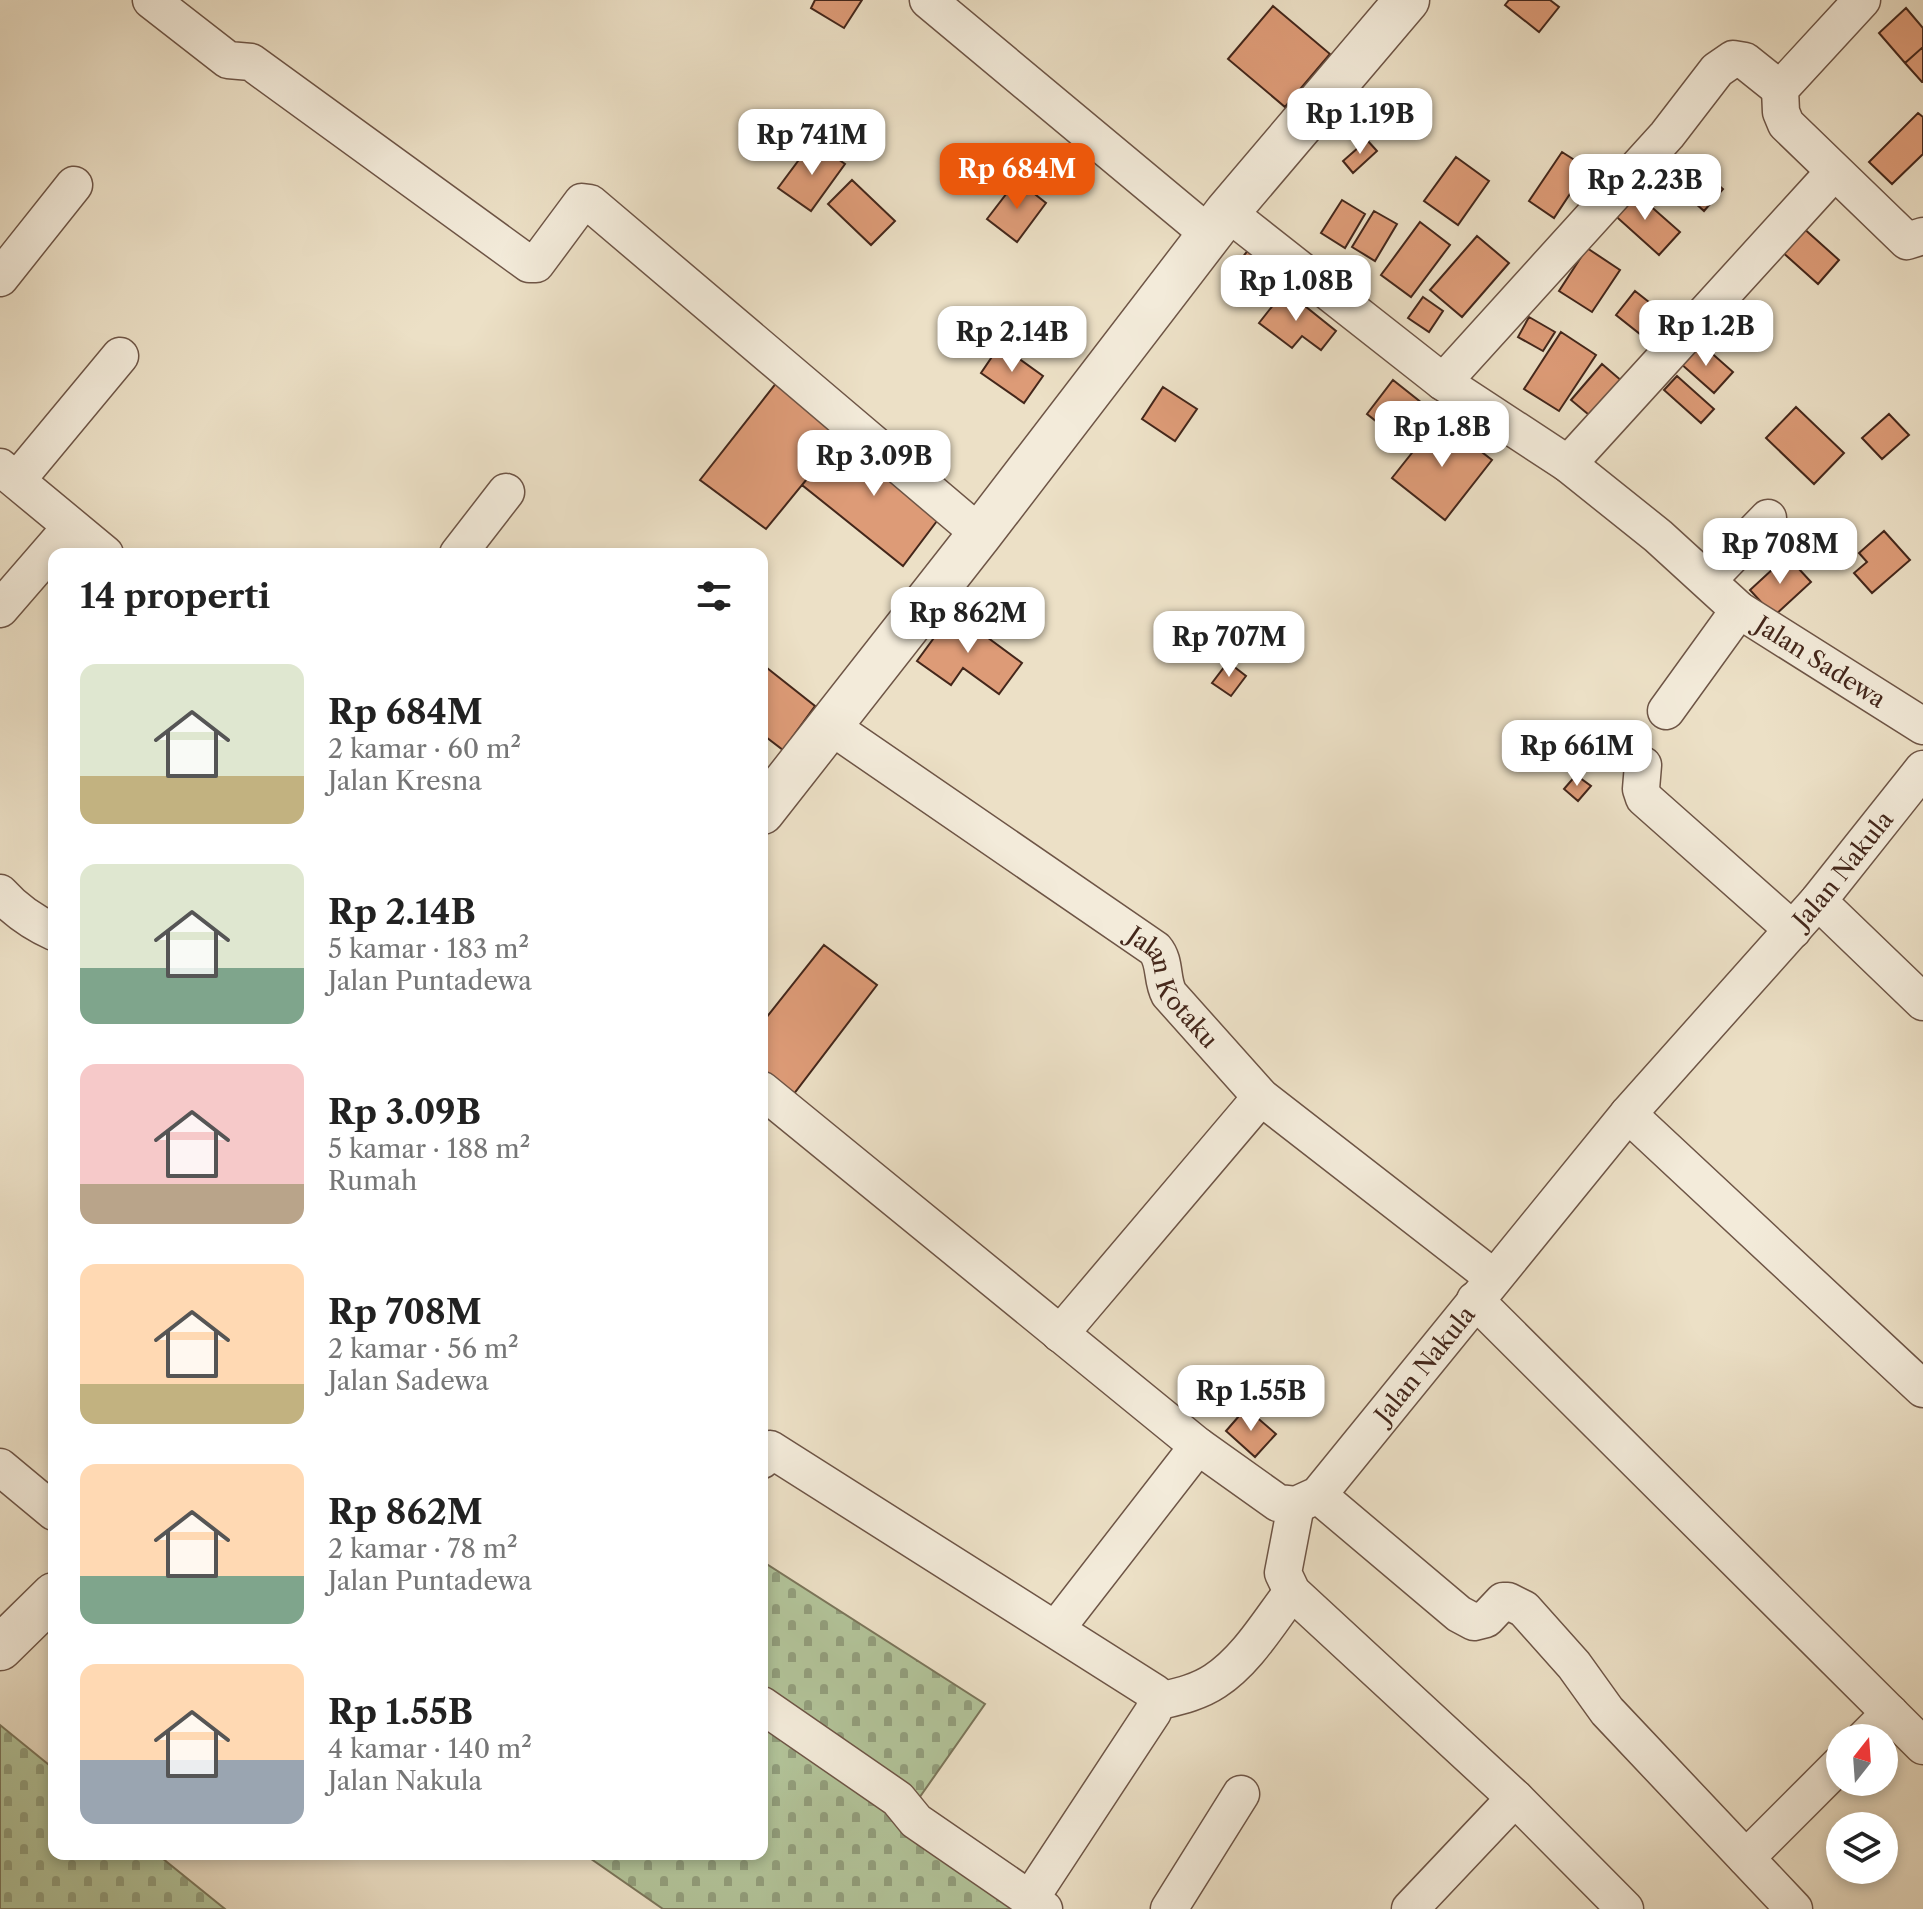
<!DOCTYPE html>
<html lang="id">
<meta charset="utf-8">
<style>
:root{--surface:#fff;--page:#f6f6f6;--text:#222;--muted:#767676;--accent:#ea580c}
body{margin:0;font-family:"Libre Caslon Text",serif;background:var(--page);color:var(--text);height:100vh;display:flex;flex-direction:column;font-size:30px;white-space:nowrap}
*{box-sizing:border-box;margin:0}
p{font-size:26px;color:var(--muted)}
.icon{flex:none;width:44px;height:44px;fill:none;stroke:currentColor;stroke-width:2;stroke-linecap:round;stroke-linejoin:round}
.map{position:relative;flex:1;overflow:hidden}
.drawer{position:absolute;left:48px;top:548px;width:720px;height:1312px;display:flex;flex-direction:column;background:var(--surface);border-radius:16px;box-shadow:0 4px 12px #0003}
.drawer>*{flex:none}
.needle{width:52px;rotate:17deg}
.buttons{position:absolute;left:1826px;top:1724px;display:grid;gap:16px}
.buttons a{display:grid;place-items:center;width:72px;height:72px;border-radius:50%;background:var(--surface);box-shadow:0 4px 12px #0003;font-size:40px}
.price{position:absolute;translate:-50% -68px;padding:0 18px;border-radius:16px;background:#fff;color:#222;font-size:26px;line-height:52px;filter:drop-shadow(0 2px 4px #0008)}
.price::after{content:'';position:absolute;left:50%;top:48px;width:24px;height:18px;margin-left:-12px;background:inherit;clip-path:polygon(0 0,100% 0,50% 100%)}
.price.current{background:var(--accent);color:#fff}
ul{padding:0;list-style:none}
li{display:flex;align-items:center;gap:24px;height:200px;padding:0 32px}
li span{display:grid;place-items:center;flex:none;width:224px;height:160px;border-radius:16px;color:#555}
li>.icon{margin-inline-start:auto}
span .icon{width:96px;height:96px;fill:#fffc;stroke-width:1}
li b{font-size:34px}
h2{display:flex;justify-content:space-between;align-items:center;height:96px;padding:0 32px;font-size:34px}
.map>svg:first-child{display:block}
.cemetery{fill:url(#cemetery-stones);stroke:#7b755a;stroke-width:2}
.building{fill:#dd9b77;stroke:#44271b;stroke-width:2}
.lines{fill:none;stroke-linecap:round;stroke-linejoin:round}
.minor-casing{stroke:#6e5546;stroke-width:39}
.tertiary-casing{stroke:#6e5546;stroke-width:47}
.minor{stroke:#f3ebda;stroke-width:36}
.tertiary{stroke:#f3ebda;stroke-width:44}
.labels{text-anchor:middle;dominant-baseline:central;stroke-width:8;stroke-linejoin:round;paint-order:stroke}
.street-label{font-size:24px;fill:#44271b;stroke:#f3ebda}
</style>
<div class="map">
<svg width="1923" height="1909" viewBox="0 0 1923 1909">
<defs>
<pattern id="cemetery-stones" width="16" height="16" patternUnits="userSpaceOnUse" patternTransform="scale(2)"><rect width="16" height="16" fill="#b2c399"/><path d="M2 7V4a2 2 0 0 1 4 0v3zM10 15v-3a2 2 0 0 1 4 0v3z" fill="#929e7c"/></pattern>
</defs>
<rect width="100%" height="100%" fill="#ece0c6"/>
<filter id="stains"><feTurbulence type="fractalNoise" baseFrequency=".0025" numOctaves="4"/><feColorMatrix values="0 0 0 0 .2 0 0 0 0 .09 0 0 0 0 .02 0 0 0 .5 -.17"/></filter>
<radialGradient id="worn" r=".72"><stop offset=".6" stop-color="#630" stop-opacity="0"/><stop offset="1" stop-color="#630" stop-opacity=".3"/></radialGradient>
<!-- cemetery -->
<path class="cemetery" d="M762 1561 985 1704 903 1821 1024 1909H663L584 1854H762Z
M0 1725 54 1769V1854H157L225 1909H0Z"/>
<!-- building -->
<path class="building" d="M815 0H862L844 28 811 8Z
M1509 0H1550L1559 7 1539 32 1505 5Z
M1273 6 1330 54 1285 107 1228 59Z
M1906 8 1923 28V47L1905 63 1879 33Z
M1923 47V82H1922L1905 63Z
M1918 113 1923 117V154L1892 184 1869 162Z
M1367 140 1377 151 1353 173 1343 161Z
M810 145 818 151 821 147 845 164 811 211 778 188Z
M1562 152 1587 168 1554 218 1529 201Z
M1685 156 1723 189 1704 211 1666 177Z
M1456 157 1489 181 1458 225 1424 201Z
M852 180 895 221 871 245 828 204Z
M1017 180 1046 203 1017 242 987 219Z
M1630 188 1680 232 1659 255 1610 211Z
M1342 200 1365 214 1345 248 1321 233Z
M1374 211 1397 224 1375 261 1352 247Z
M1420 222 1450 245 1411 297 1381 275Z
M1801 226 1839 260 1818 284 1780 250Z
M1477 236 1509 263 1462 317 1430 290Z
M1587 248 1620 270 1592 312 1559 291Z
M1249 249 1286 278 1266 302 1231 272Z
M1285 290 1336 331 1321 350 1302 336 1292 348 1259 323Z
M1635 291 1664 314 1645 338 1616 315Z
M1423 297 1443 311 1429 332 1408 318Z
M1529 317 1555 332 1543 351 1518 337Z
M1561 332 1596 355 1559 411 1524 389Z
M1699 342 1733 372 1714 393 1680 363Z
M1000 345 1043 376 1024 403 981 373Z
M1602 364 1630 388 1600 424 1571 400Z
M1677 376 1714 409 1701 423 1664 390Z
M781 377 847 430 766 529 700 480Z
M1393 380 1437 415 1411 449 1367 414Z
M1163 387 1197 409 1175 441 1142 419Z
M1796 407 1844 453 1814 484 1766 438Z
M1889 414 1909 435 1882 459 1862 438Z
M1439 419 1492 460 1445 520 1392 478Z
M847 430 946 509 903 566 802 485Z
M1884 531 1910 560 1872 593 1854 573 1867 562 1859 553Z
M1787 556 1811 582 1774 616 1750 590Z
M953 612 1022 663 999 694 963 668 951 685 917 661Z
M1228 662 1246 676 1231 696 1212 683Z
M762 664 815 706 783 750 762 734Z
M1576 775 1591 786 1578 801 1564 789Z
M824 945 877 985 793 1095 762 1070V1023Z
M1246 1408 1276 1434 1255 1457 1226 1431Z"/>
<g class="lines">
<defs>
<g id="minor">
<path d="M151 0 228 60 251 62 529 264H536L582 202 590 203 980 534"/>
<path d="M928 0 1210 235"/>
<path d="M1862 0 1780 89 1781 112 1786 124 1907 241 1923 236"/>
<path id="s1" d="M1227 212 1443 382 1568 464 1658 536 1739 610 1923 726"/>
<path d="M0 278 74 185"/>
<path d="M1443 382 1667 135 1717 70 1733 59 1745 61 1780 89"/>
<path d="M1568 464 1834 172"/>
<path d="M0 467 105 554"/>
<path d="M17 480 120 356"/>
<path d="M458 554 506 492"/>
<path d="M1708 580 1768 518"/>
<path d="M0 609 71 527"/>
<path d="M1666 711 1739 610"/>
<path id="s2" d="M829 725 1155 949C1166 962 1161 979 1169 994L1261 1097 1494 1278"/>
<path d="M1643 765 1641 789 1644 798 1793 930"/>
<path d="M0 893C16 911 32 922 54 932"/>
<path d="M1818 901 1923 1002"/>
<path id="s3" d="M762 1090 1198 1446 1278 1503 1296 1505 1318 1495 1628 1114 1818 901 1923 769"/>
<path d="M1628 1114 1923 1389"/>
<path d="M1475 1300 1923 1746"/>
<path d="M1060 1334 1261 1097"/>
<path d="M762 1460 770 1449 1155 1693 1156 1702 1153 1712 1030 1899"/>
<path d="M0 1467 54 1512"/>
<path d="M1318 1495 1459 1614 1474 1622 1486 1619 1503 1601H1508L1524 1609 1574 1665 1607 1711 1794 1909"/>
<path d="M1296 1505 1283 1573 1292 1592 1515 1798 1625 1909"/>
<path d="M1056 1629 1198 1446"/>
<path d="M1156 1702C1176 1697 1197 1693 1215 1681 1247 1660 1269 1622 1292 1592"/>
<path d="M762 1705 898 1799 916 1821 1044 1909"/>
<path d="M1865 1738 1890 1713"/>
<path d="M1746 1858 1840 1764"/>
<path d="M1169 1909 1241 1794"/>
<path d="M1410 1909 1515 1798"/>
</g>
<path id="tertiary" d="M762 812 980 534 1227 212 1407 0
M0 1648 54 1595"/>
</defs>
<!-- minor casing -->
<use href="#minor" class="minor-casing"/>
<!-- tertiary casing -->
<use href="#tertiary" class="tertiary-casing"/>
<!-- minor -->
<use href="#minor" class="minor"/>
<!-- tertiary -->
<use href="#tertiary" class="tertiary"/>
</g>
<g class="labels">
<!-- street labels -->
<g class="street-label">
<text stroke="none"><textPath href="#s1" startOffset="746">Jalan Sadewa</textPath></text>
<text stroke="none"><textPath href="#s3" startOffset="1520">Jalan Nakula</textPath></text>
<text stroke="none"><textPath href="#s2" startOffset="438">Jalan Kotaku</textPath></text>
<text stroke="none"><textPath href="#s3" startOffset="872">Jalan Nakula</textPath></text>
</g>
</g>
<rect width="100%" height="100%" filter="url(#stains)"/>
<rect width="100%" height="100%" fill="url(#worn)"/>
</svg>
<div class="buttons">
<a><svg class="needle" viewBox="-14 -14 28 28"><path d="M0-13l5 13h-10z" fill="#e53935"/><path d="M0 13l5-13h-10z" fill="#767676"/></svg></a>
<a><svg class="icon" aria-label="layers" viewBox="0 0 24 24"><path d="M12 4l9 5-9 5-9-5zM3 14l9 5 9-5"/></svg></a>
</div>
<b class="price" style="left:1360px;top:156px">Rp 1.19B</b>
<b class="price" style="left:812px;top:177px">Rp 741M</b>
<b class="price current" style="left:1017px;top:211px">Rp 684M</b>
<b class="price" style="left:1645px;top:222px">Rp 2.23B</b>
<b class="price" style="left:1296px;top:323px">Rp 1.08B</b>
<b class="price" style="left:1706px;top:368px">Rp 1.2B</b>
<b class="price" style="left:1012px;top:374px">Rp 2.14B</b>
<b class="price" style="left:1442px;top:469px">Rp 1.8B</b>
<b class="price" style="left:874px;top:498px">Rp 3.09B</b>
<b class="price" style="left:1780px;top:586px">Rp 708M</b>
<b class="price" style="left:968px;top:655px">Rp 862M</b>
<b class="price" style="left:1229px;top:679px">Rp 707M</b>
<b class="price" style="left:1577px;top:788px">Rp 661M</b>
<b class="price" style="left:1251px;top:1433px">Rp 1.55B</b>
<section class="drawer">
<h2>14 properti<svg class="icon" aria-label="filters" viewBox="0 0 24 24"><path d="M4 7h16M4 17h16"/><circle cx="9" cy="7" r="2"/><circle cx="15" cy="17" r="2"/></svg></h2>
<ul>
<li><span style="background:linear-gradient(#dfe7d0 70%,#c2b280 0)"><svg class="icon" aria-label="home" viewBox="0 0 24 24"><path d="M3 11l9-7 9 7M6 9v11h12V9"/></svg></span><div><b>Rp 684M</b><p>2 kamar · 60 m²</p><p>Jalan Kresna</p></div></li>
<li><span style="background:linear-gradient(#dfe7d0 65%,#7fa58c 0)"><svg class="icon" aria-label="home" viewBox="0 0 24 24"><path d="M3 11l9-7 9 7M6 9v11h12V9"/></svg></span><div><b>Rp 2.14B</b><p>5 kamar · 183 m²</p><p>Jalan Puntadewa</p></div></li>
<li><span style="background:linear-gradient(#f6c9c9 75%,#b9a48a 0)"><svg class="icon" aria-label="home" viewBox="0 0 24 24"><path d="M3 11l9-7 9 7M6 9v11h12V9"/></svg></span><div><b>Rp 3.09B</b><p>5 kamar · 188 m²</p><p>Rumah</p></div></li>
<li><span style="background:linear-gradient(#ffd9b3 75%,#c2b280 0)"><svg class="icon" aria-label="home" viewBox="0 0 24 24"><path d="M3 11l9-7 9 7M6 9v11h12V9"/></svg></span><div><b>Rp 708M</b><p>2 kamar · 56 m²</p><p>Jalan Sadewa</p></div></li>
<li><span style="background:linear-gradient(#ffd9b3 70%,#7fa58c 0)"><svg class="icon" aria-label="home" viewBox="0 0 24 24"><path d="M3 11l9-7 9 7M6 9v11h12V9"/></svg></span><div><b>Rp 862M</b><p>2 kamar · 78 m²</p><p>Jalan Puntadewa</p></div></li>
<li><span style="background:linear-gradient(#ffd9b3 60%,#9aa5b1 0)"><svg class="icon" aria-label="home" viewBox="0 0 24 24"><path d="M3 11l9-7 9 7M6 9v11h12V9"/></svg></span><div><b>Rp 1.55B</b><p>4 kamar · 140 m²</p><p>Jalan Nakula</p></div></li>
</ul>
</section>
</div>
